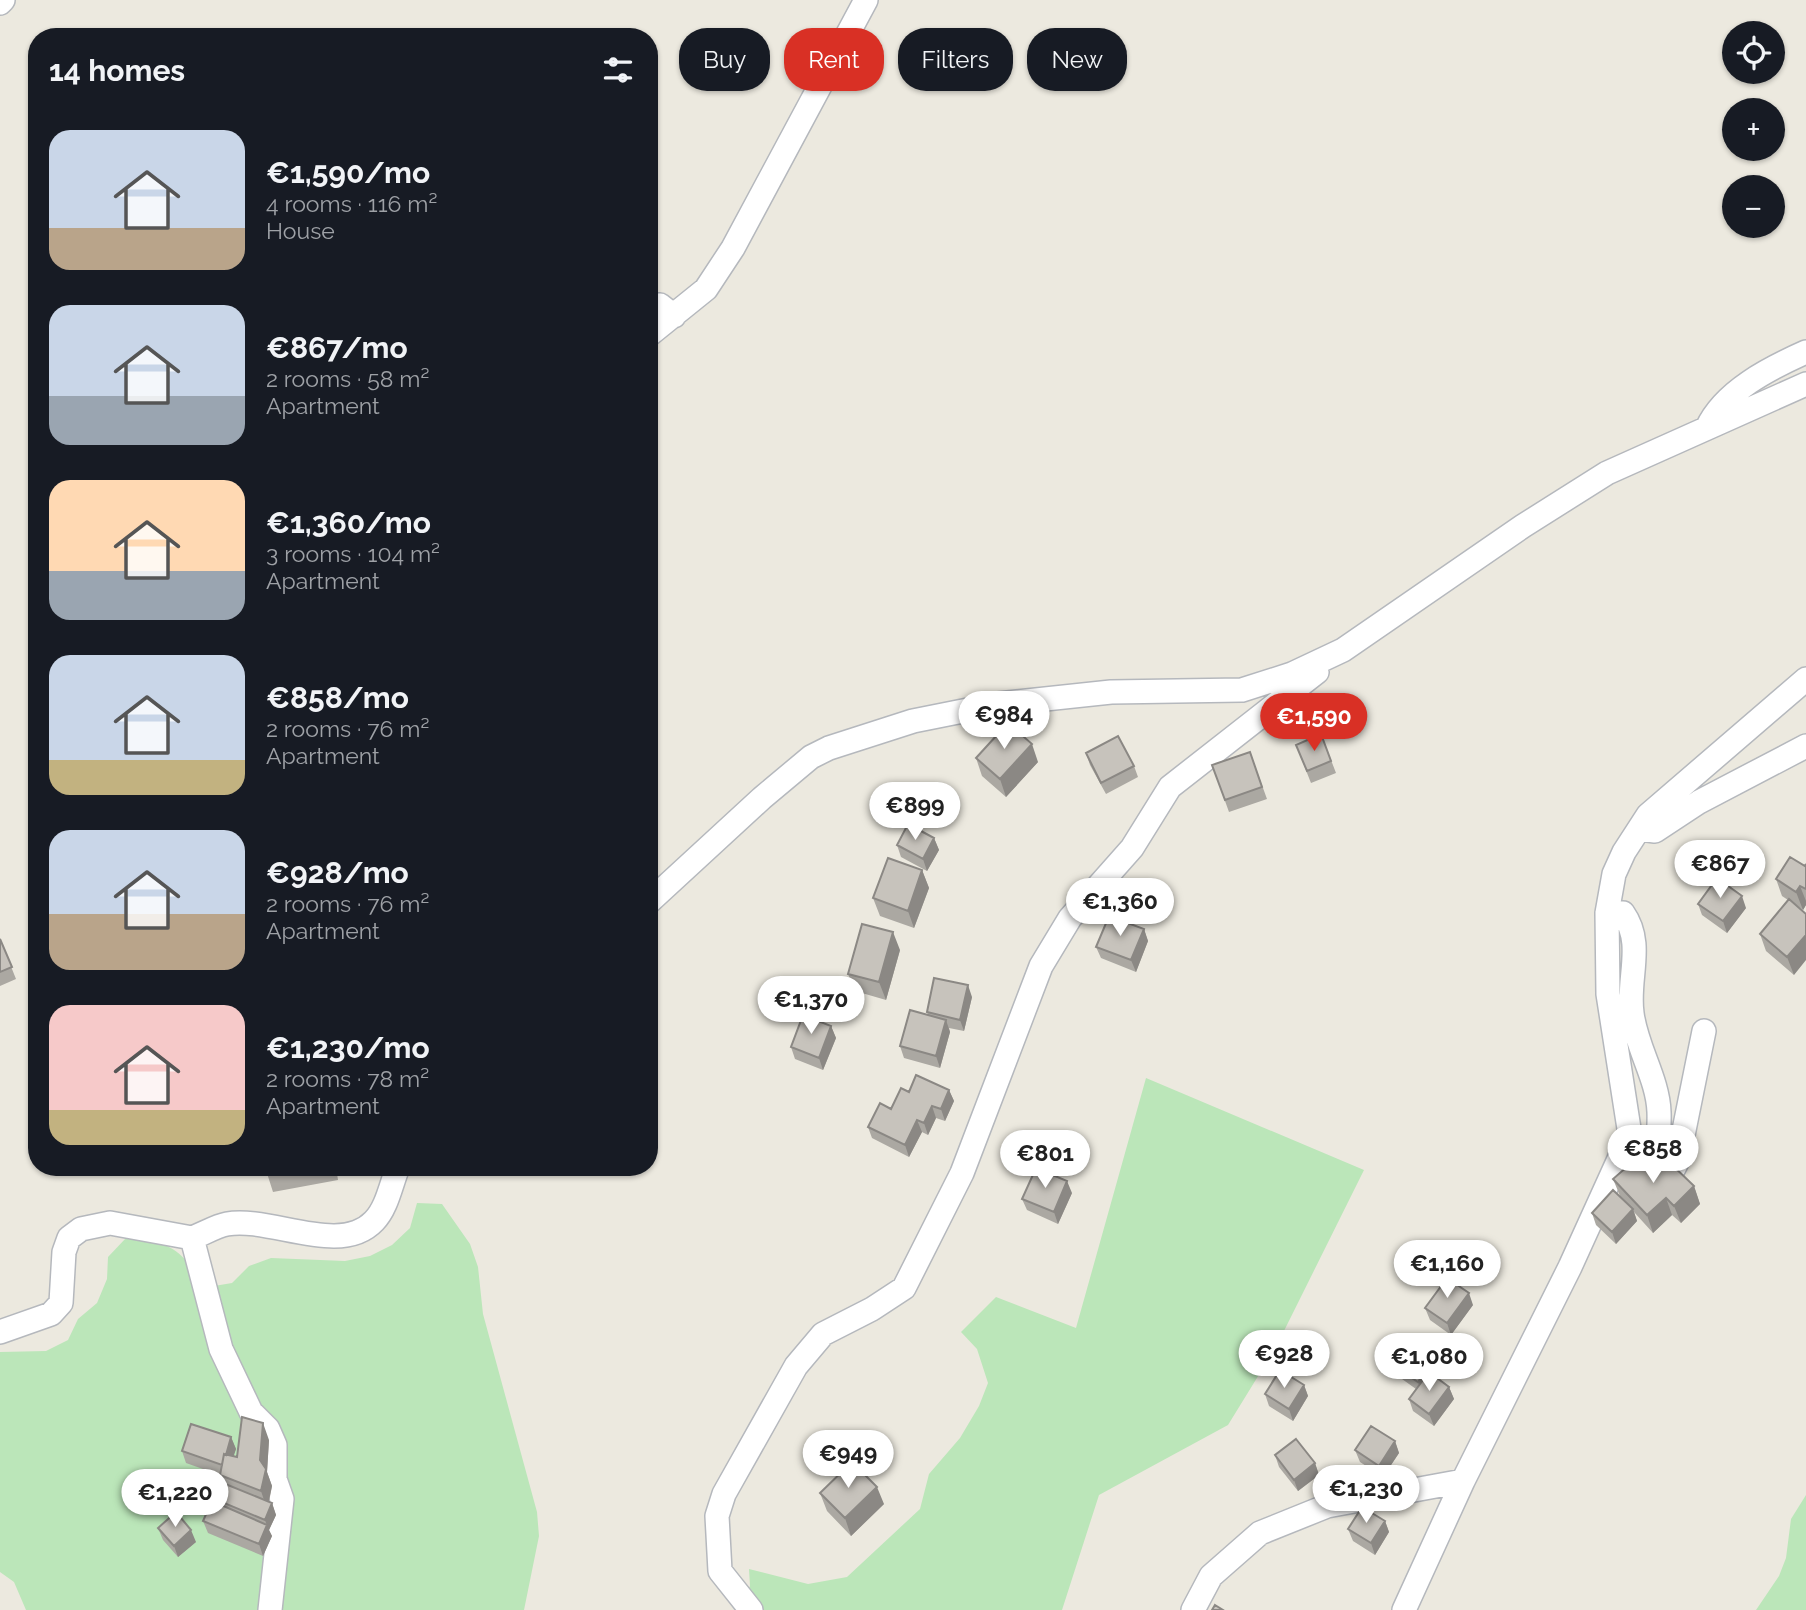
<!DOCTYPE html>
<meta charset="utf-8">
<style>
:root{--surface:#171b24;--page:#20242c;--text:#f1f3f6;--muted:#9ea1a6;--accent:#d93025}
body{margin:0;font-family:Raleway,sans-serif;background:var(--page);color:var(--text);height:100vh;display:flex;flex-direction:column;font-size:26px;white-space:nowrap}
*{box-sizing:border-box;margin:0}
p{font-size:23px;color:var(--muted)}
.icon{flex:none;width:38px;height:38px;fill:none;stroke:currentColor;stroke-width:2;stroke-linecap:round;stroke-linejoin:round}
.map{position:relative;flex:1;overflow:hidden}
.sheet{position:absolute;left:28px;top:28px;width:630px;height:1148px;display:flex;flex-direction:column;background:var(--surface);border-radius:28px;box-shadow:0 2px 5px #0004}
.sheet>*{flex:none}
.top-card{position:absolute;left:679px;top:28px;width:665px;height:63px;display:flex;gap:14px}
.tools{position:absolute;left:1722px;top:21px;display:grid;gap:14px}
.tools a{display:grid;place-items:center;width:63px;height:63px;border-radius:50%;background:var(--surface);box-shadow:0 2px 5px #0004;font-size:35px}
.price{position:absolute;translate:-50% -60px;padding:0 16px;border-radius:24px;background:#fff;color:#222;font-size:23px;line-height:46px;filter:drop-shadow(0 2px 4px #0008)}
.price::after{content:'';position:absolute;left:50%;top:42px;width:21px;height:16px;margin-left:-10px;background:inherit;clip-path:polygon(0 0,100% 0,50% 100%)}
.price.current{background:var(--accent);color:#fff}
ul{padding:0;list-style:none}
li{display:flex;align-items:center;gap:21px;height:175px;padding:0 21px}
li span{display:grid;place-items:center;flex:none;width:196px;height:140px;border-radius:21px;color:#555}
li>.icon{margin-inline-start:auto}
span .icon{width:84px;height:84px;fill:#fffc;stroke-width:1}
li b{font-size:30px}
h2{display:flex;justify-content:space-between;align-items:center;height:84px;padding:0 21px;font-size:30px}
.chip{padding:0 24px;border-radius:28px;background:var(--surface);box-shadow:0 2px 5px #0004;font-size:24px;line-height:63px}
.chip.current{background:var(--accent);color:#fff}
.map>svg:first-child{display:block}
.green{fill:#bbe6b9}
.lines{fill:none;stroke-linecap:round;stroke-linejoin:round}
.minor-casing{stroke:#b5b8bd;stroke-width:26}
.minor{stroke:#fff;stroke-width:23}
.wall{fill:#aba8a2}
.shaded-wall{fill:#8b8884}
.building{fill:#c7c3bc;stroke:#8b8884;stroke-width:2}
</style>
<div class="map">
<svg width="1806" height="1610" viewBox="0 0 1806 1610">
<rect width="100%" height="100%" fill="#ece9df"/>
<!-- green -->
<path class="green" d="M1146 1078 1364 1170 1276 1347 1228 1425 1099 1495 1062 1610H740L750 1586 749 1569 808 1584 847 1577 920 1509 929 1474 960 1438 979 1406 988 1383 977 1349 961 1332 996 1297 1076 1328Z
M417 1203 442 1204 470 1244 478 1267 483 1314 537 1512 539 1536 524 1610H26L14 1582 0 1572V1352L46 1351 68 1340 78 1319 97 1303 107 1279 108 1257 126 1238C176 1242 178 1250 208 1287L232 1283 249 1266 271 1258 345 1261 370 1256 392 1245 410 1228Z
M1806 1495V1610H1756L1779 1576 1786 1558 1791 1519Z"/>
<g class="lines">
<defs>
<path id="minor" d="M0 3 3 0
M649 306 660 305 674 316
M649 335 706 289 733 248 866 0
M1707 428C1724 391 1770 368 1806 352
M1640 829 1655 831 1699 802 1806 746
M649 902 762 798 811 757 829 748 913 721 998 704 1111 692 1242 690 1292 674 1343 650 1523 526 1607 473 1806 384
M1607 913H1623C1645 944 1627 978 1632 1013 1636 1047 1658 1079 1659 1112 1660 1134 1654 1152 1669 1169L1674 1168 1678 1160 1704 1031
M0 1332 51 1314 61 1303 64 1252 69 1238 81 1229 110 1223 192 1238
M270 1610 282 1499 275 1479V1445L268 1429 251 1412 221 1349 192 1238C203 1234 216 1226 227 1224 270 1216 340 1257 374 1221 387 1208 391 1184 398 1167
M751 1610 720 1571 717 1516 724 1494 796 1366 823 1334 872 1309 904 1288 962 1173 1041 966 1070 918 1132 848 1170 787 1317 672
M1193 1610 1211 1576 1260 1533 1327 1506 1463 1481
M1404 1610 1463 1481 1570 1267 1630 1135 1608 994 1607 913 1614 874 1624 852 1648 815 1806 679"/>
</defs>
<!-- minor casing -->
<use href="#minor" class="minor-casing"/>
<!-- minor -->
<use href="#minor" class="minor"/>
</g>
<!-- wall -->
<path class="wall" d="M1321 734 1336 773 1311 783 1296 745Z
M1250 752 1267 799 1229 812 1212 765Z
M1086 753 1134 766 1138 777 1106 794 1090 765Z
M976 758 1038 762 1006 797 982 776Z
M934 838 939 850 927 871 901 857 897 845Z
M1806 864V905L1803 910 1795 904 1794 975 1766 951 1760 934 1788 900 1782 896 1776 879 1805 866Z
M922 870 929 888 914 928 880 916 873 898Z
M1698 904 1746 908 1727 933 1702 915Z
M1144 929 1148 941 1136 972 1101 958 1096 947Z
M0 939 16 979 0 986Z
M900 950 886 1000 855 991 848 974Z
M972 997 964 1031 949 1028 950 1032 940 1068 904 1058 900 1046 928 1015 927 1012Z
M831 1026 836 1038 823 1070 795 1059 791 1047Z
M949 1090 954 1101 945 1121 936 1118 928 1135 922 1132 909 1157 872 1138 868 1127 891 1109 909 1092Z
M265 1167H336L338 1180 273 1192Z
M1654 1175 1694 1186 1700 1204 1681 1223 1672 1215 1653 1233 1634 1212 1637 1221 1616 1244 1596 1225 1592 1213 1620 1196 1613 1179Z
M1072 1193 1058 1224 1027 1210 1022 1199Z
M1473 1305 1451 1335 1430 1320 1425 1308Z
M1439 1351 1444 1363 1434 1376 1449 1387 1454 1399 1434 1426 1413 1411 1409 1399 1416 1389 1402 1379 1397 1368Z
M1304 1385 1308 1396 1293 1421 1269 1406 1265 1394Z
M231 1437 236 1449 233 1456 237 1457 269 1440 267 1472 272 1486 269 1502 272 1503 276 1515 269 1530 272 1536 263 1556 208 1533 203 1521 213 1502 212 1498 223 1483 220 1475 186 1463 182 1451Z
M1395 1441 1399 1453 1383 1477 1360 1462 1355 1450Z
M1275 1455 1315 1463 1319 1475 1298 1491 1279 1467Z
M820 1493 884 1504 851 1536 827 1511Z
M1385 1521 1389 1532 1375 1555 1353 1541 1348 1529Z
M158 1528 196 1542 178 1557 163 1540Z"/>
<!-- shaded-wall -->
<path class="shaded-wall" d="M1032 744 1038 762 1006 797 1000 779Z
M934 838 939 850 927 871 923 859Z
M922 870 929 888 914 928 908 911Z
M1800 886 1806 901V905L1803 910 1796 892Z
M1742 896 1746 908 1727 933 1723 921Z
M1144 929 1148 941 1136 972 1131 960Z
M893 932 900 950 886 1000 879 982Z
M1806 935V960L1794 975 1787 957Z
M968 985 972 997 964 1031 960 1020Z
M946 1020 950 1032 940 1068 936 1056Z
M831 1026 836 1038 823 1070 819 1058Z
M949 1090 954 1101 945 1121 941 1109Z
M932 1106 936 1118 928 1135 924 1123Z
M917 1120 922 1132 909 1157 905 1145Z
M1067 1181 1072 1193 1058 1224 1054 1212Z
M1694 1186 1700 1204 1681 1223 1674 1206Z
M1666 1198 1672 1215 1653 1233 1647 1215Z
M1633 1209 1637 1221 1616 1244 1612 1232Z
M1469 1293 1473 1305 1451 1335 1447 1323Z
M1439 1351 1444 1363 1422 1393 1418 1382Z
M1304 1385 1308 1396 1293 1421 1289 1409Z
M1449 1387 1454 1399 1434 1426 1429 1414Z
M263 1423 269 1440 267 1472 272 1486 267 1509 261 1491 260 1460Z
M231 1437 236 1449 227 1477 222 1465Z
M1395 1441 1399 1453 1383 1477 1379 1466Z
M1315 1463 1319 1475 1298 1491 1294 1480Z
M877 1487 884 1504 851 1536 845 1518Z
M272 1503 276 1515 269 1530 272 1536 263 1556 259 1544 267 1526 265 1520Z
M1385 1521 1389 1532 1375 1555 1371 1543Z
M191 1530 196 1542 178 1557 174 1546Z"/>
<!-- building -->
<path class="building" d="M1008 723 1032 744 1000 779 976 758Z
M1321 734 1331 761 1307 771 1296 745Z
M1118 736 1134 766 1101 783 1086 753Z
M1250 752 1262 787 1225 800 1212 765Z
M37 821V829L33 827Z
M908 824 934 838 923 859 897 845Z
M1790 857 1805 866 1806 864V889L1800 886 1796 892 1776 879Z
M888 858 922 870 908 911 873 898Z
M1717 878 1742 896 1723 921 1698 904Z
M1789 899 1806 914V935L1787 957 1760 934Z
M1109 916 1144 929 1131 960 1096 947Z
M862 924 893 932 879 982 848 974Z
M0 939 12 967 0 972Z
M934 978 968 985 960 1020 927 1012Z
M910 1010 946 1020 936 1056 900 1046Z
M803 1015 831 1026 819 1058 791 1047Z
M916 1075 949 1090 941 1109 932 1106 924 1123 917 1120 905 1145 868 1127 880 1103 891 1109 901 1088 909 1092Z
M1637 1158 1654 1175 1668 1161 1694 1186 1674 1206 1666 1198 1647 1215 1613 1179Z
M265 1167H304L266 1174Z
M1036 1168 1067 1181 1054 1212 1022 1199Z
M1613 1190 1633 1209 1612 1232 1592 1213Z
M1447 1278 1469 1293 1447 1323 1425 1308Z
M1419 1337 1439 1351 1418 1382 1397 1368Z
M1280 1370 1304 1385 1289 1409 1265 1394Z
M1429 1372 1449 1387 1429 1414 1409 1399Z
M242 1417 263 1423 260 1460 266 1469 261 1491 220 1475 224 1454 237 1457Z
M191 1424 231 1437 226 1455 224 1454 222 1465 182 1451Z
M1371 1426 1395 1441 1379 1466 1355 1450Z
M1296 1439 1315 1463 1294 1480 1275 1455Z
M852 1462 877 1487 845 1518 820 1493Z
M218 1481 272 1503 265 1520 212 1498Z
M212 1501 267 1525 259 1544 203 1521Z
M1362 1507 1385 1521 1371 1543 1348 1529Z
M176 1512 191 1530 174 1546 158 1528Z
M1215 1605 1223 1610H1212Z"/>
</svg>
<div class="tools">
<a><svg class="icon" aria-label="locate" viewBox="0 0 24 24"><circle cx="12" cy="12" r="6"/><path d="M12 2v4M12 18v4M2 12h4M18 12h4"/></svg></a>
<a>+</a>
<a>−</a>
</div>
<b class="price" style="left:1004px;top:751px">€984</b>
<b class="price current" style="left:1314px;top:753px">€1,590</b>
<b class="price" style="left:915px;top:842px">€899</b>
<b class="price" style="left:1720px;top:900px">€867</b>
<b class="price" style="left:1120px;top:938px">€1,360</b>
<b class="price" style="left:811px;top:1036px">€1,370</b>
<b class="price" style="left:1653px;top:1185px">€858</b>
<b class="price" style="left:1045px;top:1190px">€801</b>
<b class="price" style="left:1447px;top:1300px">€1,160</b>
<b class="price" style="left:1284px;top:1390px">€928</b>
<b class="price" style="left:1429px;top:1393px">€1,080</b>
<b class="price" style="left:848px;top:1490px">€949</b>
<b class="price" style="left:1366px;top:1525px">€1,230</b>
<b class="price" style="left:175px;top:1529px">€1,220</b>
<div class="top-card">
<a class="chip">Buy</a>
<a class="chip current">Rent</a>
<a class="chip">Filters</a>
<a class="chip">New</a>
</div>
<section class="sheet">
<h2>14 homes<svg class="icon" aria-label="filters" viewBox="0 0 24 24"><path d="M4 7h16M4 17h16"/><circle cx="9" cy="7" r="2"/><circle cx="15" cy="17" r="2"/></svg></h2>
<ul>
<li><span style="background:linear-gradient(#c9d6e8 70%,#b9a48a 0)"><svg class="icon" aria-label="home" viewBox="0 0 24 24"><path d="M3 11l9-7 9 7M6 9v11h12V9"/></svg></span><div><b>€1,590/mo</b><p>4 rooms · 116 m²</p><p>House</p></div></li>
<li><span style="background:linear-gradient(#c9d6e8 65%,#9aa5b1 0)"><svg class="icon" aria-label="home" viewBox="0 0 24 24"><path d="M3 11l9-7 9 7M6 9v11h12V9"/></svg></span><div><b>€867/mo</b><p>2 rooms · 58 m²</p><p>Apartment</p></div></li>
<li><span style="background:linear-gradient(#ffd9b3 65%,#9aa5b1 0)"><svg class="icon" aria-label="home" viewBox="0 0 24 24"><path d="M3 11l9-7 9 7M6 9v11h12V9"/></svg></span><div><b>€1,360/mo</b><p>3 rooms · 104 m²</p><p>Apartment</p></div></li>
<li><span style="background:linear-gradient(#c9d6e8 75%,#c2b280 0)"><svg class="icon" aria-label="home" viewBox="0 0 24 24"><path d="M3 11l9-7 9 7M6 9v11h12V9"/></svg></span><div><b>€858/mo</b><p>2 rooms · 76 m²</p><p>Apartment</p></div></li>
<li><span style="background:linear-gradient(#c9d6e8 60%,#b9a48a 0)"><svg class="icon" aria-label="home" viewBox="0 0 24 24"><path d="M3 11l9-7 9 7M6 9v11h12V9"/></svg></span><div><b>€928/mo</b><p>2 rooms · 76 m²</p><p>Apartment</p></div></li>
<li><span style="background:linear-gradient(#f6c9c9 75%,#c2b280 0)"><svg class="icon" aria-label="home" viewBox="0 0 24 24"><path d="M3 11l9-7 9 7M6 9v11h12V9"/></svg></span><div><b>€1,230/mo</b><p>2 rooms · 78 m²</p><p>Apartment</p></div></li>
</ul>
</section>
</div>
